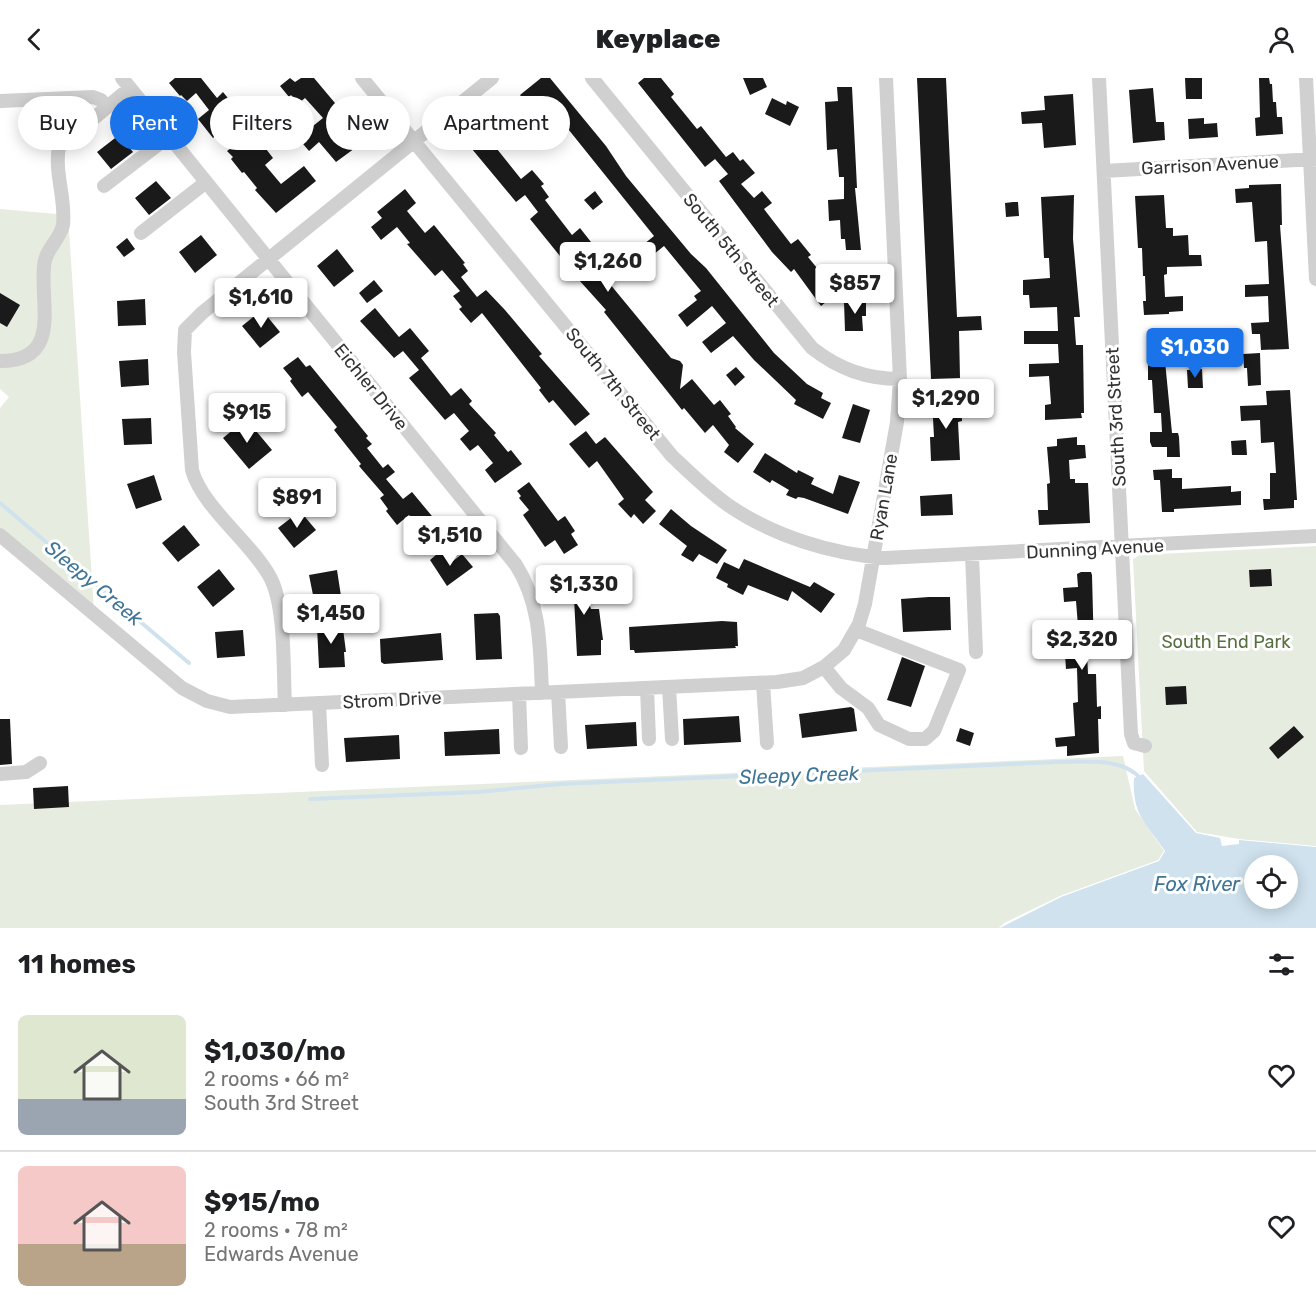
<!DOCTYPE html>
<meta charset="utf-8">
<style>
:root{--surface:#fff;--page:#f2f2f2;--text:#202124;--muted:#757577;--line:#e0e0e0;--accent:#1a73e8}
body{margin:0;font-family:Rubik,sans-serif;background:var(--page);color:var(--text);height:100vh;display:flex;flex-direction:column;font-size:22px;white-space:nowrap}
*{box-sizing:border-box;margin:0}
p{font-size:20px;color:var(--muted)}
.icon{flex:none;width:33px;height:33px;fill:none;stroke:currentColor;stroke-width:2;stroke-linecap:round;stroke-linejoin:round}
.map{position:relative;height:850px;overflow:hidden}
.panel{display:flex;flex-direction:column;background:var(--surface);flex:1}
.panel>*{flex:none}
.banner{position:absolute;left:18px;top:18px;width:600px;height:54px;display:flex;gap:12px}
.fabs{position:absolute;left:1244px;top:777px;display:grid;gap:12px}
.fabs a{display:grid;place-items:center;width:54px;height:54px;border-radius:50%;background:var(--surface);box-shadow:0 3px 15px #0003;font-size:30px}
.price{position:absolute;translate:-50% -51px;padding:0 14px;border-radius:6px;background:#fff;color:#222;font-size:20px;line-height:39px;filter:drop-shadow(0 2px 3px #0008)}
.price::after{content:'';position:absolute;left:50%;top:36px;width:18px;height:14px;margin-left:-9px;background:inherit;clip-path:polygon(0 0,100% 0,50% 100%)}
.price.on{background:var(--accent);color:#fff}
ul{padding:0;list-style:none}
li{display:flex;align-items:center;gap:18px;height:150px;padding:0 18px}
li+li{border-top:2px solid var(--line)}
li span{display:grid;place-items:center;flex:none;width:168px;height:120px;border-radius:9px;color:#555}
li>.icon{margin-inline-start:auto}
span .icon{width:72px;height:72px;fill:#fffc;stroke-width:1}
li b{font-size:26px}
h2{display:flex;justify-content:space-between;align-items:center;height:72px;padding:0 18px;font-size:26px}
.pill{padding:0 21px;border-radius:27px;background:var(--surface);box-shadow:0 3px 15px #0003;font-size:21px;line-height:54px}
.pill.on{background:var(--accent);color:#fff}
header{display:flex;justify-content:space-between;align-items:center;height:78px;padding:0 18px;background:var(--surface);font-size:27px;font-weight:800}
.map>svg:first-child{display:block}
.green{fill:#e6ecdf}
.water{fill:#cfe2ee;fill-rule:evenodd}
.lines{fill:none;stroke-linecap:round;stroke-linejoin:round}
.stream{stroke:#cfe2ee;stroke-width:4}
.building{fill:#1a1a1a}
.minor{stroke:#d0d0d0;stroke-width:14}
.labels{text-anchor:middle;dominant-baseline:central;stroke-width:6;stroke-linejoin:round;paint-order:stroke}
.street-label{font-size:18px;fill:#333;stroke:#fff}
.park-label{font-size:18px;fill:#56703f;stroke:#fff}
.water-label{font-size:20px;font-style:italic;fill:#3f7597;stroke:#fff}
</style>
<header><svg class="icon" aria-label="back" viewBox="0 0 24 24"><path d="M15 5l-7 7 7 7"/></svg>Keyplace<svg class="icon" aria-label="person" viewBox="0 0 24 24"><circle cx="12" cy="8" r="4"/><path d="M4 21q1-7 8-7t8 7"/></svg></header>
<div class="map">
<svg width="1316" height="850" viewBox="0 0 1316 850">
<rect width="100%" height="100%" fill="#fff"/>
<!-- green -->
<path class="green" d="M0 131 68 137 94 533 0 455V330L9 319 0 311Z
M1316 468V768L1239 761 1197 754 1144 693 1133 481 1140 477Z
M1123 678 1135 731 1164 773 1158 782 1060 818 1004 845 999 850H0V727Z"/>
<!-- water -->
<path class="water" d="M1143 696 1196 755 1220 760 1222 768 1239 766V762L1316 769V850H1000L1061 819 1159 783 1165 773C1146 745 1132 737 1134 700ZM1254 788H1287V820H1254Z"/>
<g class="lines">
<!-- stream -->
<path class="stream" d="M0 425 189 585
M310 721 478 714 561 706 1058 684C1084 684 1123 679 1141 701"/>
</g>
<!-- building -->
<path class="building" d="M175 0H201L217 20 223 14 265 66 263 67 273 80 265 87 281 106 304 88 316 103 276 135 255 112 257 110 244 94 242 95 231 81 233 79 227 73 238 65 225 50 213 60 198 41 209 32 196 15 187 23 181 17 180 18 169 5Z
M290 0 295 4 301 0H314L366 62 336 84 319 64 309 73 298 60 323 40 305 20 298 26 291 17 289 19 280 8Z
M541 0H550L606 68 626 98 691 176 706 190 774 275 807 306 823 315 821 320 831 325 823 341 794 326 796 322 754 282 733 258 711 275 702 264 726 245 712 228 687 249 678 237 697 222 694 218 701 213 664 168 643 185 634 174 654 158 544 21 531 31 520 17Z
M644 0H661L674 16 671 19 697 51 701 48 726 79 733 74 740 83 743 81 755 95 741 106 754 120 762 113 772 125 764 131 767 135 791 166 798 161 811 177 808 179 817 190 815 191 836 216 821 228 794 191 791 194 772 174 719 103 728 96 715 81 705 89 638 5Z
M743 0H763L767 9 750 17Z
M917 0H946L957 239 981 238 982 252 959 253 960 300 931 301Z
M1185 0H1202V21H1186Z
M1259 0H1269L1270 6H1272L1273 24H1276L1277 39H1282L1283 56 1256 58 1255 40 1260 39Z
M837 9H852L857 110H855L861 172H846L845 161H841L840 142 829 143 828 122 844 121V99H839L837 71 827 72 825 24 838 23Z
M1153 10 1156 44H1164L1165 62 1133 65 1129 12Z
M1073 16 1076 67 1044 70 1042 45 1022 46 1021 34 1045 32 1044 18Z
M772 20 786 27 787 23 799 29 790 48 765 36Z
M497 38 509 53 493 66 521 101 532 92 544 106 541 108 549 119 545 122 572 157 580 150 591 164 588 167 597 177 593 180 608 198 605 200 671 280 680 283 683 287 680 311 692 301 714 327 720 322 731 336 728 338 736 349 735 350 754 366 738 385 724 374 729 367 713 347 705 355 684 330 682 332 671 318 604 234 606 232 579 202 588 194 573 175 564 183 530 141 538 134 525 117 516 124 467 65 487 49 485 47Z
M1204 40V46L1217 45 1218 59 1189 61 1188 41Z
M119 57 133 74 111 91 97 74Z
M156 103 171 120 149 137 135 120Z
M1281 106 1282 147H1280L1289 271 1261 272 1260 256H1252L1251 245 1269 244 1268 218 1245 219V207L1269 206 1267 163 1255 164 1252 124 1236 125 1235 111 1249 110V107Z
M405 111 416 125 407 133 425 155 434 147 465 185 463 186 468 193 461 199 477 219 486 212 505 232 542 276 539 278 590 336 575 348 553 322 549 325 539 312 541 310 482 235 471 245 459 231 462 229 453 218 460 213 442 192 435 198 407 166 410 165 397 149 381 162 371 149 382 140 377 134Z
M595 113 603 124 593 132 584 122Z
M1074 117 1073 161 1080 239H1074L1076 267H1083L1084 335H1081L1082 340 1045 342V327L1051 326 1049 298 1029 299V286L1059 285 1058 266H1024V253H1058L1057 229 1030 230 1029 217H1023V202L1050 200 1049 180H1044L1041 119Z
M1164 117 1166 150H1173V158L1188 157 1189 177H1201L1202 188 1167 189V196L1164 197 1165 219 1183 218V233L1169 234V236L1144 237 1143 223H1146L1145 198H1143L1142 170H1138L1135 118Z
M1013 124H1018L1019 138 1006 139 1005 125Z
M201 157 217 177 195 195 179 174Z
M127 160 135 171 124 179 116 169Z
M337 171 354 193 334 209 317 188Z
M849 196 859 208 844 220 843 201Z
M374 202 383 213 367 225 359 215Z
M0 215 20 227 7 249 0 245Z
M145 221 146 247 118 248 117 223Z
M866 223V238H862L863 253H845L844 224Z
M375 230 399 259 410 250 429 273 421 280 451 318 461 310 472 323 469 326 496 355 494 357 508 374 511 372 522 386 495 405 485 392 493 385 478 367 470 373 460 361 469 353 454 335 445 342 409 300 419 292 403 273 394 280 360 243Z
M262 232 280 254 260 270 242 248Z
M1260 275 1261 307 1248 308 1247 290H1244L1243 276Z
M298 279 306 289 310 287 368 358 366 360 372 366 367 370 383 390 388 386 395 394 386 401 403 421 412 414 446 455 433 466 409 437 397 447 386 433 388 431 380 420 384 417 359 388 361 386 334 352 337 349 308 314 302 319 290 303 292 301 283 290Z
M148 281 149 307 121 309 119 283Z
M1165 283 1172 355H1178L1179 359 1180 379H1167V369H1152L1150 364V354H1162L1161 335H1154L1152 302H1148V285Z
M736 289 745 299 735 308 726 297Z
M1202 291 1203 310H1188L1187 292Z
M1290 312 1297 422H1294V430L1264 432 1263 421H1270V395H1276L1274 364 1261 365 1260 342 1241 343 1240 328 1267 327 1266 313Z
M961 320 962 343 958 344 960 382 931 383 930 359H934L932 322Z
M853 326 870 332 860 365 842 360Z
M151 340 152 366 124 367 122 341Z
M246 341 272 372 249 391 223 360Z
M586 353 596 366 605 359 653 414 645 422 656 433 643 446 634 436 631 440 618 426 624 421 597 383 589 390 569 366Z
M1077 359V367H1085L1086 380 1069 382 1070 401H1075V405H1088L1090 445 1039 447 1038 432H1048L1047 406 1050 405 1047 369 1057 368V361Z
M1246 362 1247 377H1232L1231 363Z
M765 375 797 395 798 392 814 400 811 406 833 416 839 397 860 404 848 436 804 420 798 419 796 421 786 417 789 412 772 402 770 405 753 394Z
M1172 391V400H1182V411L1231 408V414L1241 413V427L1174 431V434H1162L1160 402H1154L1153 392Z
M154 397 162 422 136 431 127 406Z
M529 404 558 443 565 438 575 453 571 456 578 467 564 476 555 462 545 469 523 437 529 432 519 420 521 418 517 413Z
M952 416 953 437 921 438 920 418Z
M671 431 691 448 727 472 717 486 699 476 693 484 681 477 687 468 659 446Z
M300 433 316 452 294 470 278 450Z
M184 447 200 467 178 484 162 465Z
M443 471 453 483 462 476 473 489 447 508 430 482Z
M744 481 810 509 814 504 835 516 821 535 792 513 788 523 748 507 743 517 727 509 728 506 716 500 724 484 739 491Z
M576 489 591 531H599L603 562H601V577L577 578 574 520 569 522 560 495Z
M219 491 235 511 213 529 197 509Z
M1271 491 1272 508 1250 509 1249 492Z
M337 492 341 518 314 522 309 497Z
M1081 494H1091L1092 497 1094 574 1087 575 1088 596H1096L1097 629 1101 628V641H1098L1099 675 1067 678V668L1056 669 1055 660 1075 658 1073 625 1078 624 1077 590 1066 591 1063 549 1078 548 1076 523 1064 524 1063 510 1078 509 1077 496Z
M929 519H950L951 552 903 554 901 521Z
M498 535 500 538 502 581 476 582 474 536Z
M342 543 346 574H344L345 589 319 590 317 548H320L319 544Z
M722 543 737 544 738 568H735L736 570 635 575 634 572H630L629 549Z
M243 552 245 578 217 580 215 554Z
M441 555 443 582 384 586 381 584 380 561Z
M902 579 925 588 911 629 887 622Z
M1186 608 1187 626 1166 627 1165 609Z
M851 629 854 631 857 653 802 660 799 636Z
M739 638 741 664 684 667 683 641Z
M0 641H10L12 686 0 687Z
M636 644 637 668 587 671 585 647Z
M1294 648 1304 659 1278 681 1269 670Z
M960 650 974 655 970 668 956 663Z
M499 651 500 676 445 678 444 654Z
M399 657 400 681 346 684 344 660Z
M68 708 69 729 34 731 33 710Z"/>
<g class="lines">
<!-- minor -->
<path class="minor" d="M122 0 516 487C541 526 540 570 542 615
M362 0 672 378C690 395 708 413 728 427 773 458 831 476 885 480L1316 458
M592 0 812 270C839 291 866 301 900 301
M1099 0 1131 656 1134 665 1145 668
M1306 0 1316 201
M0 23 93 19 101 22 107 29
M1104 93 1316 81
M104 108 168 59
M141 155 205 105
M0 283C62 283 40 228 44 188 45 171 60 162 63 147 66 121 54 94 59 69L129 11
M0 457 182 610 207 623 230 629 777 604 803 600 824 589 844 572 859 546 865 526 897 344 900 301 886 0
M972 477 976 574
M824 589 841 610 868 630 879 647 909 661H925L934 653 959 592 856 552
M763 605 767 665
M669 609 672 661
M647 610 649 661
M558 614 561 669
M519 616 521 670
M319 625 322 687
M285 627C283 593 286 528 270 499 251 464 202 429 192 392L184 274 185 252 202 235 492 0
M0 696 26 694 40 685"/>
</g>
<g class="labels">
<!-- street labels -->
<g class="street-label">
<text transform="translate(1210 87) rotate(-3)">Garrison Avenue</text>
<text transform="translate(731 172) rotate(51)">South 5th Street</text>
<text transform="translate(613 306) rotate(51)">South 7th Street</text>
<text transform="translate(371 309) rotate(51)">Eichler Drive</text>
<text transform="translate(1116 339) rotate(-93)">South 3rd Street</text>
<text transform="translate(884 419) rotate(-80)">Ryan Lane</text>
<text transform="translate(1095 471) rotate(-3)">Dunning Avenue</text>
<text transform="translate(392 622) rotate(-3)">Strom Drive</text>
</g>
<!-- park labels -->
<g class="park-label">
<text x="1226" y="564">South End Park</text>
</g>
<!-- water labels -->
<g class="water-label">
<text transform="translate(94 505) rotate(40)">Sleepy Creek</text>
<text transform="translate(799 697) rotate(-2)">Sleepy Creek</text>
<text x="1197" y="806">Fox River</text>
</g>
</g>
</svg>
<div class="fabs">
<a><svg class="icon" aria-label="locate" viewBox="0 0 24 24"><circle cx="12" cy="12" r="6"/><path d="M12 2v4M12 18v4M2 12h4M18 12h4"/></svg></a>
</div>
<b class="price" style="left:608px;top:215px">$1,260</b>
<b class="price" style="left:855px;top:237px">$857</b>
<b class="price" style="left:261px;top:251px">$1,610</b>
<b class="price on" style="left:1195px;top:301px">$1,030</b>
<b class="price" style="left:946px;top:352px">$1,290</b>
<b class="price" style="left:247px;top:366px">$915</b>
<b class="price" style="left:297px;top:451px">$891</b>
<b class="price" style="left:450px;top:489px">$1,510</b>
<b class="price" style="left:584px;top:538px">$1,330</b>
<b class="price" style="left:331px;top:567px">$1,450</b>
<b class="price" style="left:1082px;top:593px">$2,320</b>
<div class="banner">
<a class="pill">Buy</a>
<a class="pill on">Rent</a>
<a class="pill">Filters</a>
<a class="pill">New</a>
<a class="pill">Apartment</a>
</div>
</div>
<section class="panel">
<h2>11 homes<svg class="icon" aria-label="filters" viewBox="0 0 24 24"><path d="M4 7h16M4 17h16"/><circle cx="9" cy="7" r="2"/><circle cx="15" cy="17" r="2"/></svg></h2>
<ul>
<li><span style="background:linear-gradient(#dfe7d0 70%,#9aa5b1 0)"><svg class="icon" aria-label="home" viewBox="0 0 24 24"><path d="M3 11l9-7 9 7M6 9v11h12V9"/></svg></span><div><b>$1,030/mo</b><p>2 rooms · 66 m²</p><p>South 3rd Street</p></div><svg class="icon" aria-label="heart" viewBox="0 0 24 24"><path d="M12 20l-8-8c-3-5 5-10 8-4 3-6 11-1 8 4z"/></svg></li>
<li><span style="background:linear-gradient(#f6c9c9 65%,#b9a48a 0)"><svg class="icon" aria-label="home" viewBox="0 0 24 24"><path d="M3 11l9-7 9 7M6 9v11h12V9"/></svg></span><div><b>$915/mo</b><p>2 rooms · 78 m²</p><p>Edwards Avenue</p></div><svg class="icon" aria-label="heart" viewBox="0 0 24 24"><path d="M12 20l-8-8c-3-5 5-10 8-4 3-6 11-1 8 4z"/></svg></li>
</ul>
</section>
